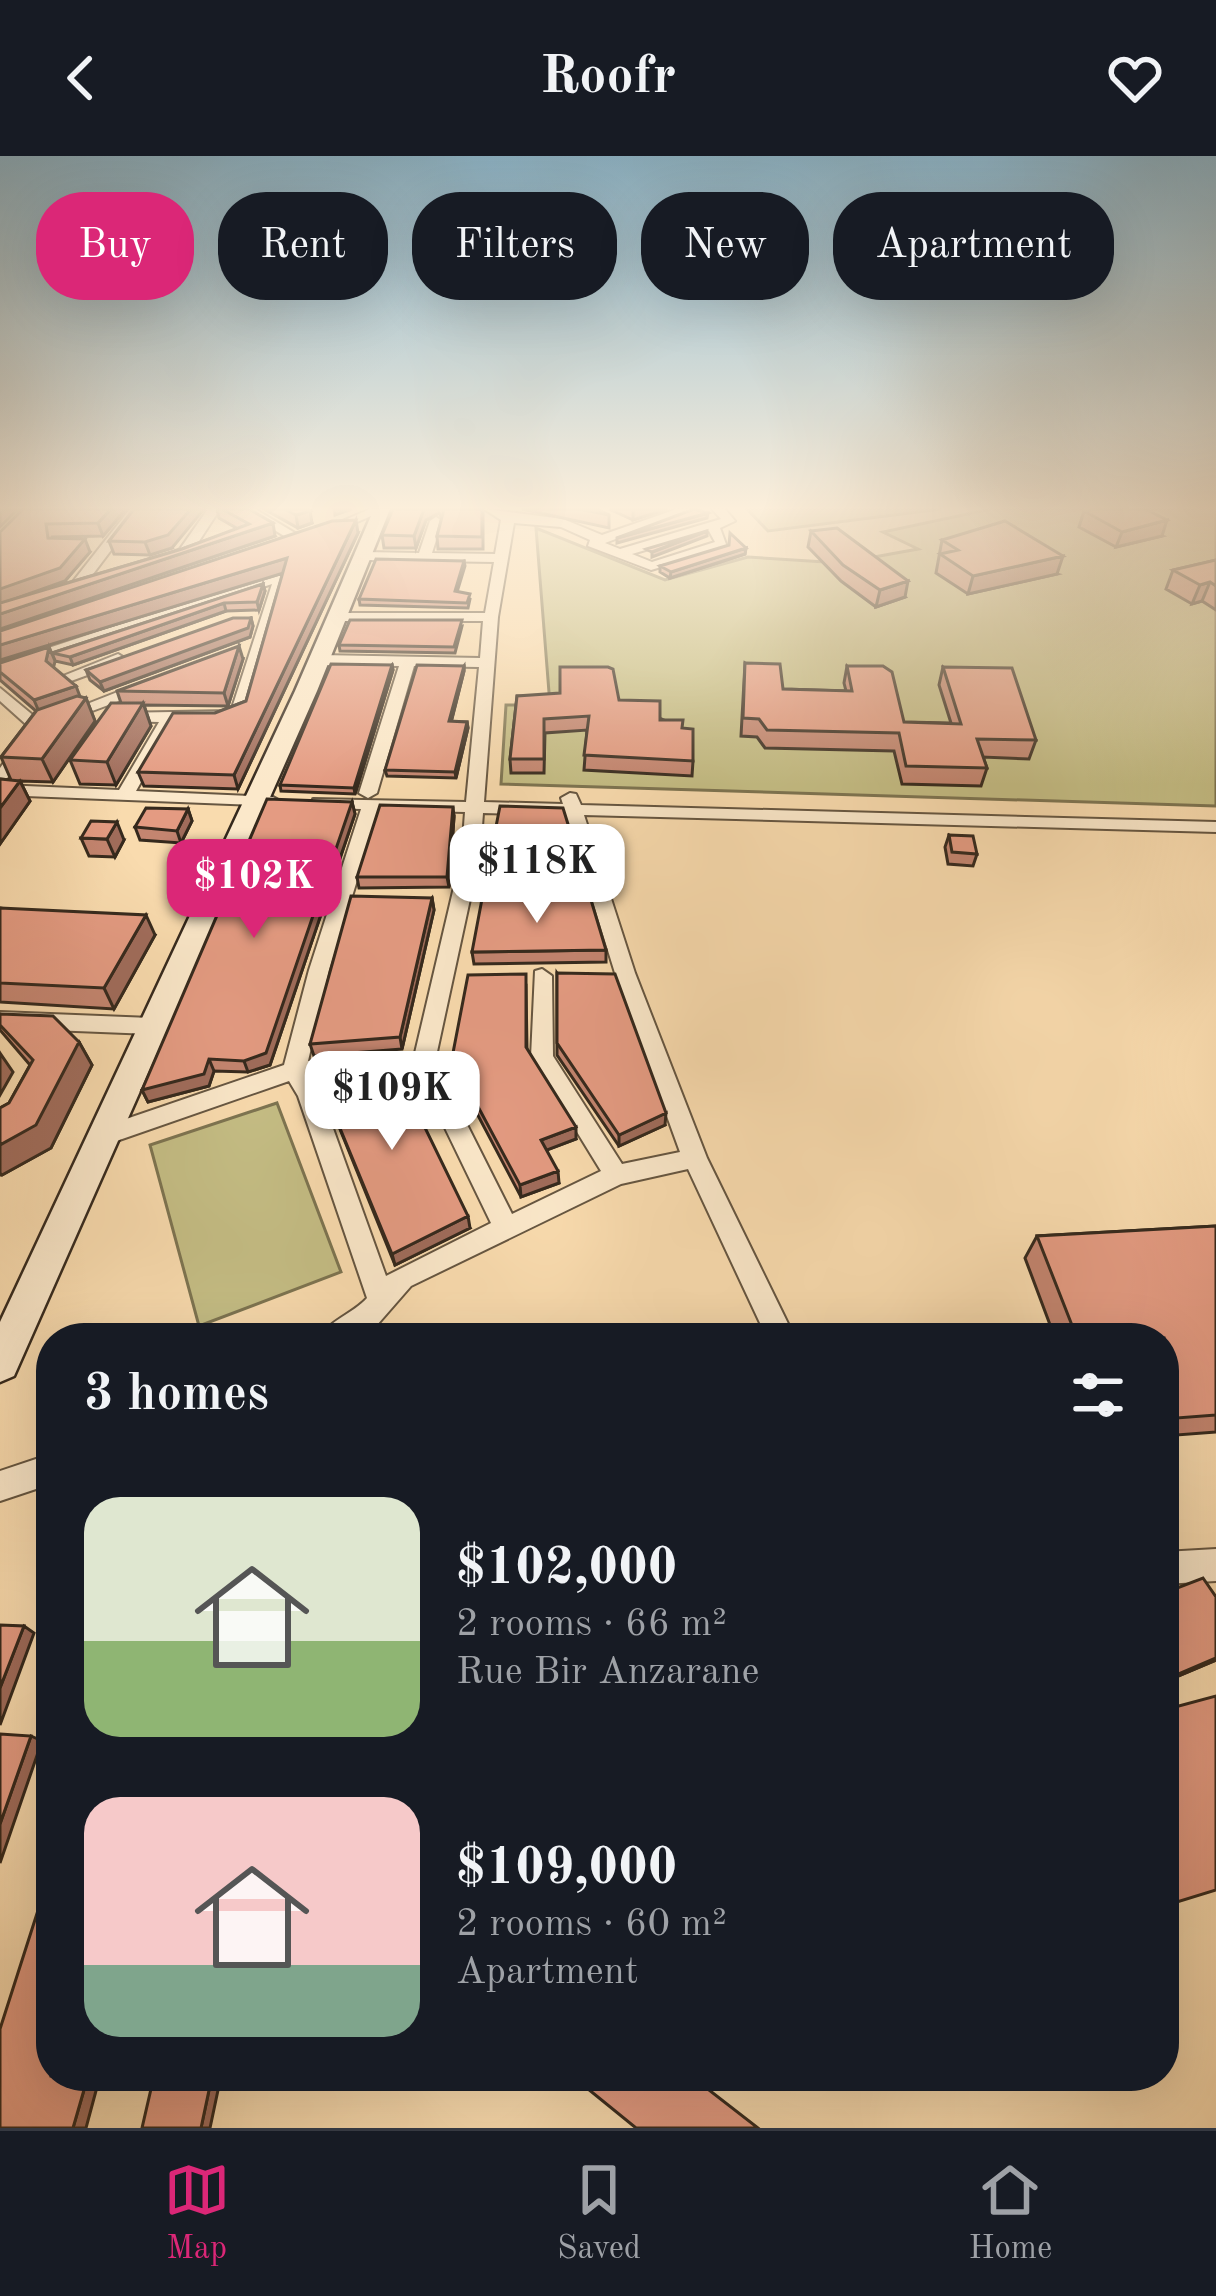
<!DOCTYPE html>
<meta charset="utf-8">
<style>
:root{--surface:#171b24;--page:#20242c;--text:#f1f3f6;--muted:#9ea1a6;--line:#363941;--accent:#db2777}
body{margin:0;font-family:"Old Standard TT",serif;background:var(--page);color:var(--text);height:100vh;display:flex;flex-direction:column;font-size:45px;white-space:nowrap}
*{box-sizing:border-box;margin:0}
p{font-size:39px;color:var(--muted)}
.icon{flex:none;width:66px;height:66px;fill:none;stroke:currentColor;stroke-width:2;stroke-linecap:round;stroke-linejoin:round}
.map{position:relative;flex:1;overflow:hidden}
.details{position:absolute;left:36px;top:1167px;width:1143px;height:768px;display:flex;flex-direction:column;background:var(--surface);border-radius:48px;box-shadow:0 12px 48px #0002}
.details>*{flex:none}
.banner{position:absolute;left:36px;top:36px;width:1146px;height:108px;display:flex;gap:24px}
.price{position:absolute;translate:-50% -102px;padding:0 27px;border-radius:24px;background:#fff;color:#222;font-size:39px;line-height:78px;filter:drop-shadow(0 3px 6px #0008)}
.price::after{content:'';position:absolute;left:50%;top:72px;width:36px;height:27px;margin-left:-18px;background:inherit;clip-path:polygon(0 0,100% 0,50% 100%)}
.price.on{background:var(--accent);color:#fff}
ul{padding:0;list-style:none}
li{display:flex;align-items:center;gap:36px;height:300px;padding:0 48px}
li span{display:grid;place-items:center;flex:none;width:336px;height:240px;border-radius:36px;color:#555}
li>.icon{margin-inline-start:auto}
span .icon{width:144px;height:144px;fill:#fffc;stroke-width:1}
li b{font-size:51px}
h2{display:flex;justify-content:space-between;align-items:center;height:144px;padding:0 48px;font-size:51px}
.chip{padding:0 42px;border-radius:48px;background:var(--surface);box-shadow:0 12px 48px #0002;font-size:42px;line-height:108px}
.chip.on{background:var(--accent);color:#fff}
header{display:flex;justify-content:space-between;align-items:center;height:156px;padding:0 48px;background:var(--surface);font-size:54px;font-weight:600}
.menu{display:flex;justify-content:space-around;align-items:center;height:168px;border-top:3px solid var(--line);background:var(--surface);font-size:33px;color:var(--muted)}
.menu a{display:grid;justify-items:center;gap:6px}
.menu .on{color:var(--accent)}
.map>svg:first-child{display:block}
.green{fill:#c5be85;stroke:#7d7451;stroke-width:3}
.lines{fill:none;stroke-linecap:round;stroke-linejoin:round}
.street-casing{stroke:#665641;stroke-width:4}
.secondary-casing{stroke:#35291d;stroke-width:5}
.street{fill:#fbe8ca;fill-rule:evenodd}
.secondary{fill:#fbe8ca;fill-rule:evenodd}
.wall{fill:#c48570;stroke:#35291d;stroke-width:3}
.shaded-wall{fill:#a06c5b;stroke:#35291d;stroke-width:3}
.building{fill:#e49b82;stroke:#35291d;stroke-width:3}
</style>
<header><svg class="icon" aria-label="back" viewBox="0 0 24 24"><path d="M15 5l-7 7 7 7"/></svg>Roofr<svg class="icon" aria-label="heart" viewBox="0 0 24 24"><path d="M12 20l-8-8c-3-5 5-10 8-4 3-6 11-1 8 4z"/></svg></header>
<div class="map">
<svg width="1216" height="1972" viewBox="0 0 1216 1972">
<rect width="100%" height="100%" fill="#f9dbae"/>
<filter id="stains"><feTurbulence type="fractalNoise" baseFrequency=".00167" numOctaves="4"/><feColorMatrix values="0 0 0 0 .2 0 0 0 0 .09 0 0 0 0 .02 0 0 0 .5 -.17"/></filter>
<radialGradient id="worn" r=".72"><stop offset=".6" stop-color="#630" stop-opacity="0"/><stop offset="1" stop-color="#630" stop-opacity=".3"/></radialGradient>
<!-- green -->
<path class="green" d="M747 353H941L768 375Z
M991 353H1216V650L501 628 506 549H550L536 372 665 424 748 401 841 407 918 393 883 376Z
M277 947 341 1116 199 1170 150 989Z"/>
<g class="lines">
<defs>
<path id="street" d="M130 353H142L81 434H71V428Z
M208 353H220L190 399 158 408V402L180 393Z
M240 353H255L305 383 294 386Z
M370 353H387L332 377 322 374Z
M484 353 563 363 602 379 677 353H695L605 387 620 393 721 363 712 353H725L735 365 720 372 727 391 651 414 588 390 590 384 561 371 514 367 498 461 484 646 563 648 561 642 570 637 576 638 581 649 1216 666V676L584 659 635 817 707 1002 795 1182H767L688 1013 621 1028 411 1130 377 1169 360 1182H320C328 1165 354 1157 367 1142L298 940 289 925 102 990 94 988 90 981 94 974 284 909 309 814 361 653 319 652 313 651V643L466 646 479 511 414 510 377 637 368 642 359 637 399 510 320 509 312 504 320 499 480 502 483 465H339L332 461 339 457H485L494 406 365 404 358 400 365 396 419 397 430 365 436 361 442 365 432 397 495 398 501 364ZM709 375 715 386 652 406 632 398ZM379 654 465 656 462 697 415 897 308 905 329 814ZM483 657 566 659 615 817 680 996 622 1008 553 900 552 820 542 813 535 815 531 901 601 1015 512 1058 435 905 480 697ZM417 914 491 1067 386 1120 321 939 310 921Z
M276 417 288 420 246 558 218 567 175 566 136 635 273 641 282 646 279 650 0 639V612L29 571 0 545V532L46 570 2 629 119 634 159 566 120 565 114 563V557L231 555 272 428 0 518V508Z
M118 498 126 503 123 506 71 525 63 520Z
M148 524 156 529 154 532 68 564 54 561Z
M0 856 151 862 162 870 151 878 0 872Z
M51 1298V1328L0 1345V1315Z
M1216 1393V1425L1164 1428V1396Z"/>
<path id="secondary" d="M374 353H390L317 535 14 1220 0 1226V1166L295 535Z"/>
</defs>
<!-- street casing -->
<use href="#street" class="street-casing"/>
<!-- secondary casing -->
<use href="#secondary" class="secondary-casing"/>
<!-- street -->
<use href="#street" class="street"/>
<!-- secondary -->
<use href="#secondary" class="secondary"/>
</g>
<!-- wall -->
<path class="wall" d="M126 353 103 380 51 381 90 396 65 425 16 442 182 393 238 373 219 362 217 353H249L275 380 0 473V376Z
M134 353 172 392 150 399 114 398 109 385Z
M264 353H307L312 367 298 372Z
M393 353H483V393H438L437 380 442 362 439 357 426 364 416 392H384L382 379Z
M522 353H596L609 359V372Z
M609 353H667L633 364Z
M1084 355 1162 380 1116 391 1079 371Z
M811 375 905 441 876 451 841 425 808 391Z
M358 377 238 633 144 630 138 616 215 557 246 545 283 417 0 504V475Z
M942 384 1057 418 968 438 936 417Z
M746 392 745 398 670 422 660 416V410Z
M1216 404V454L1202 445 1192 448 1166 433 1173 414Z
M464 405 465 410 457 436 470 443 468 452 360 449 359 443Z
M263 428 265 435 259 454 226 455 73 509 55 505 52 497Z
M251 462 253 470 250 481 104 535 90 524 86 514Z
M462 470 455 497 340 495 339 489Z
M49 491 55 505 53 511 80 541 86 542 95 565 53 626 20 625 30 645 0 688V623L11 624 1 601 36 555 0 524V507Z
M243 503 228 550 144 549 151 570 116 629 80 628 70 604 121 547 117 535Z
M745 507 783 533 846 535 844 527 847 510 904 566 951 567 939 529 943 511 1036 584 1029 603 983 601 987 612 981 630 902 628 894 595 765 592 757 581 741 580Z
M392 509 393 514 355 638 281 635 280 629Z
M464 510V515L451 566H467L468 572 456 622 387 620 385 614Z
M517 540 619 544 682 572 693 605 692 620 584 614 587 574 545 577 544 617H511L510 603Z
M352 646 355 658 270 909 248 916 214 915 209 930 148 946 142 934Z
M188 653 192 665 181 687 140 684 135 671Z
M454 661 449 731 359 732 357 721Z
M949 679 977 698 973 710 948 708 945 691Z
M81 682 124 684 115 701 89 700Z
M486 722 585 723V735L487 734Z
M432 742 434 754 402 893 314 900 310 888Z
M0 752 155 779 114 853 0 846Z
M606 794V806L474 808 472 796Z
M557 817 665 969 619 990 557 899Z
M526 831 527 893 576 983 546 994 559 1027 521 1041 454 914 452 902Z
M0 858 79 886 92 909 51 992 2 1019H0V952L9 947 30 909 0 874Z
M318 919 470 1072 395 1109Z
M1216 1070V1276L1164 1280V1182H1055L1025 1102 1037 1080Z
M1164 1437 1216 1441V1504L1164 1526Z"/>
<!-- shaded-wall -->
<path class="shaded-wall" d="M0 353H18L0 371Z
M111 353H126L103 380 98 367Z
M191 353H204L172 392 150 399 145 386Z
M334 353H352L335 359Z
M424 353H438L439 357 426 364 416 392 414 380Z
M633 353H667L633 364Z
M310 355 312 367 298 372 296 359Z
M708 357 707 362 617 387V382Z
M356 364 358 377 238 633 234 619Z
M1167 364 1162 380 1116 391 1122 376Z
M273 367 275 380 0 473V458Z
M707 375V380L652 401V396Z
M85 383 90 396 65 425 0 448V433Z
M746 392 745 398 670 422 671 416Z
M1063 400 1057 418 968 438 973 420Z
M287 402 290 415 0 504V489Z
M908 425 905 441 876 451 880 434Z
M1210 426 1202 445 1192 448 1200 429Z
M263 428 265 435 259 454 257 446Z
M224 447 226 455 73 509 70 501Z
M251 462 253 470 250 481 104 535 100 526Z
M239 490 243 503 228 550 224 537Z
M49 491 55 505 52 518 46 505Z
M392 509 393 514 355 638 354 632Z
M464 510V515L450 571 449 565Z
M76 530 81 543 40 558 34 544Z
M86 542 95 565 53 626 42 603Z
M143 547 151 570 116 629 107 606Z
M467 566 468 572 456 622 455 616Z
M20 625 30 645 0 688V652Z
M352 646 355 658 270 909 248 916 244 905Z
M453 651 454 661 449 731 447 721Z
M188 653 192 665 181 687 177 675Z
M117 666 124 684 115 701 107 683Z
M432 742 434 754 402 893 400 881Z
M146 759 155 779 114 853 104 832Z
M79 886 92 909 51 992 2 1019 0 1017V989Z
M0 897 13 916 0 939Z
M209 903 214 915 209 930 148 946 142 934Z
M666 957 665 969 619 990V979Z
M576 971V983L542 996 541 984Z
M558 1015 559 1027 521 1041 520 1029Z
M468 1060 470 1072 395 1109 392 1098Z
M24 1470 34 1477 0 1569V1532Z
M1216 1502V1504L1164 1526 1174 1520Z
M31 1580 42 1585 0 1707V1668Z
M88 1920H100L86 1972H73Z
M212 1920H221L210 1972H201Z"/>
<!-- building -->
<path class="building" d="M23 353H111L98 367 46 368 48 382 85 383 60 412 0 433V376Z
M134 353H191L168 379 145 386 109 385Z
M222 353H249L273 367 0 458V447L182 393 249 368Z
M284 353H307L310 355 296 359Z
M393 353H424L414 380 382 379Z
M444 353H482V381L437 380Z
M579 353H596L609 359Z
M694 353 708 357 617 382Z
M1094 353H1145L1167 364 1122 376 1084 355Z
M356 364 234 619 138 616 173 557H215L246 545 287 402 0 489V475L332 365Z
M1005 365 1063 400 973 420 940 398 958 394 942 384Z
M837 372 908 425 880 434 843 409 811 375Z
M707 375 652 396 646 393Z
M730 377 746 392 671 416 660 410 729 389Z
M376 403 464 405 455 435 470 438 467 447 359 443Z
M1216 404V430L1210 426 1200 429 1173 414Z
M263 428 257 446 224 447 70 501 52 497Z
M233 462H251L248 472 100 526 86 514Z
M350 464H462L454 491 339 489Z
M239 490 224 537 117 535Z
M49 491 46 505 76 530 34 544 0 516V507Z
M745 507 780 508 783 533 852 535 847 510H883L892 516 904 566 961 568 943 511 1012 512 1036 584 977 583 987 612 906 610 899 577 767 574 759 563 743 562Z
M331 508 392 509 354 632 280 629Z
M417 509 464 510 449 565 467 566 455 616 385 614Z
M560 511H608L613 513 619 544 660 545V564H683L682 572 693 573V605L584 599 589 560 544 563V603H510L517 540 560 537Z
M77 540 86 542 42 603 1 601 37 554Z
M111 547H143L107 606 70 604Z
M0 623 20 625 0 652Z
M267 643 352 646 266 897 244 905 209 903 204 918 142 934Z
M380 649 453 651 447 721H357Z
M500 650 563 652 585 723 486 722Z
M146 652 188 653 177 675 135 671Z
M91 665 117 666 107 683 81 682Z
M949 679 973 680 977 698 952 696Z
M351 740 432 742 400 881 310 888Z
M482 743 591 744 606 794 472 796Z
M0 752 146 759 104 832 0 827Z
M557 817 615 818 666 957 619 979 557 887Z
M526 818V891L576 971 541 984 558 1015 520 1029 452 902 468 819Z
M0 858 53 860 79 886 36 969 0 989V952L9 947 33 904 0 869Z
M394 908 468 1060 392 1098 318 919 325 912Z
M1216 1070V1259L1164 1263V1182H1077L1037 1080Z
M1203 1422 1216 1441V1502L1174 1520 1164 1504V1437Z
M0 1469 24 1470 0 1532Z
M1216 1540V1734L1164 1750V1554Z
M0 1578 31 1580 0 1668Z
M49 1720H51V1920H88L73 1972H0V1873Z
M154 1920H212L201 1972H142Z
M572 1920H691L758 1972H636Z"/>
<!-- sky -->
<linearGradient id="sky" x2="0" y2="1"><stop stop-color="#8ab7cf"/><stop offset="0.56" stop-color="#fcefdb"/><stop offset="1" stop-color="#fcefdb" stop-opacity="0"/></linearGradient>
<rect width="1216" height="629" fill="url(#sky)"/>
<rect width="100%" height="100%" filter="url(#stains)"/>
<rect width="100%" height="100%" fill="url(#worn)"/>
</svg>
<b class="price" style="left:537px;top:770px">$118K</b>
<b class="price on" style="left:254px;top:785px">$102K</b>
<b class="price" style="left:392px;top:997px">$109K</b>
<div class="banner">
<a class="chip on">Buy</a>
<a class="chip">Rent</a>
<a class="chip">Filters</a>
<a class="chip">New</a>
<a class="chip">Apartment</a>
</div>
<section class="details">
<h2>3 homes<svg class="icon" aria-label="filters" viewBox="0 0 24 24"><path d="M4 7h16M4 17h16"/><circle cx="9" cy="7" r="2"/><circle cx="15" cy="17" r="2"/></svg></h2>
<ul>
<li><span style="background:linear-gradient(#dfe7d0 60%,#8fb573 0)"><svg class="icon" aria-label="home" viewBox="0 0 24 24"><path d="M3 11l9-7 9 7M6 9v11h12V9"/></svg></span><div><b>$102,000</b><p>2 rooms · 66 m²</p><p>Rue Bir Anzarane</p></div></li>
<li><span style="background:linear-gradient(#f6c9c9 70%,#7fa58c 0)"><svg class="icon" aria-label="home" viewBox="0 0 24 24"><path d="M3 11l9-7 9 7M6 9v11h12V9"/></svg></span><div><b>$109,000</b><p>2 rooms · 60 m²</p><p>Apartment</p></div></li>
</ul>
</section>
</div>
<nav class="menu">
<a class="on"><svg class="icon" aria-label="map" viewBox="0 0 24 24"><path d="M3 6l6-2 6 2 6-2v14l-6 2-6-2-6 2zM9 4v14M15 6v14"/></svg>Map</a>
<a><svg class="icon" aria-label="saved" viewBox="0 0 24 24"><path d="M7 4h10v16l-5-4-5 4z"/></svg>Saved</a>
<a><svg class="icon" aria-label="home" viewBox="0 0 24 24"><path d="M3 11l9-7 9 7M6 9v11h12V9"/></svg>Home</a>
</nav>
